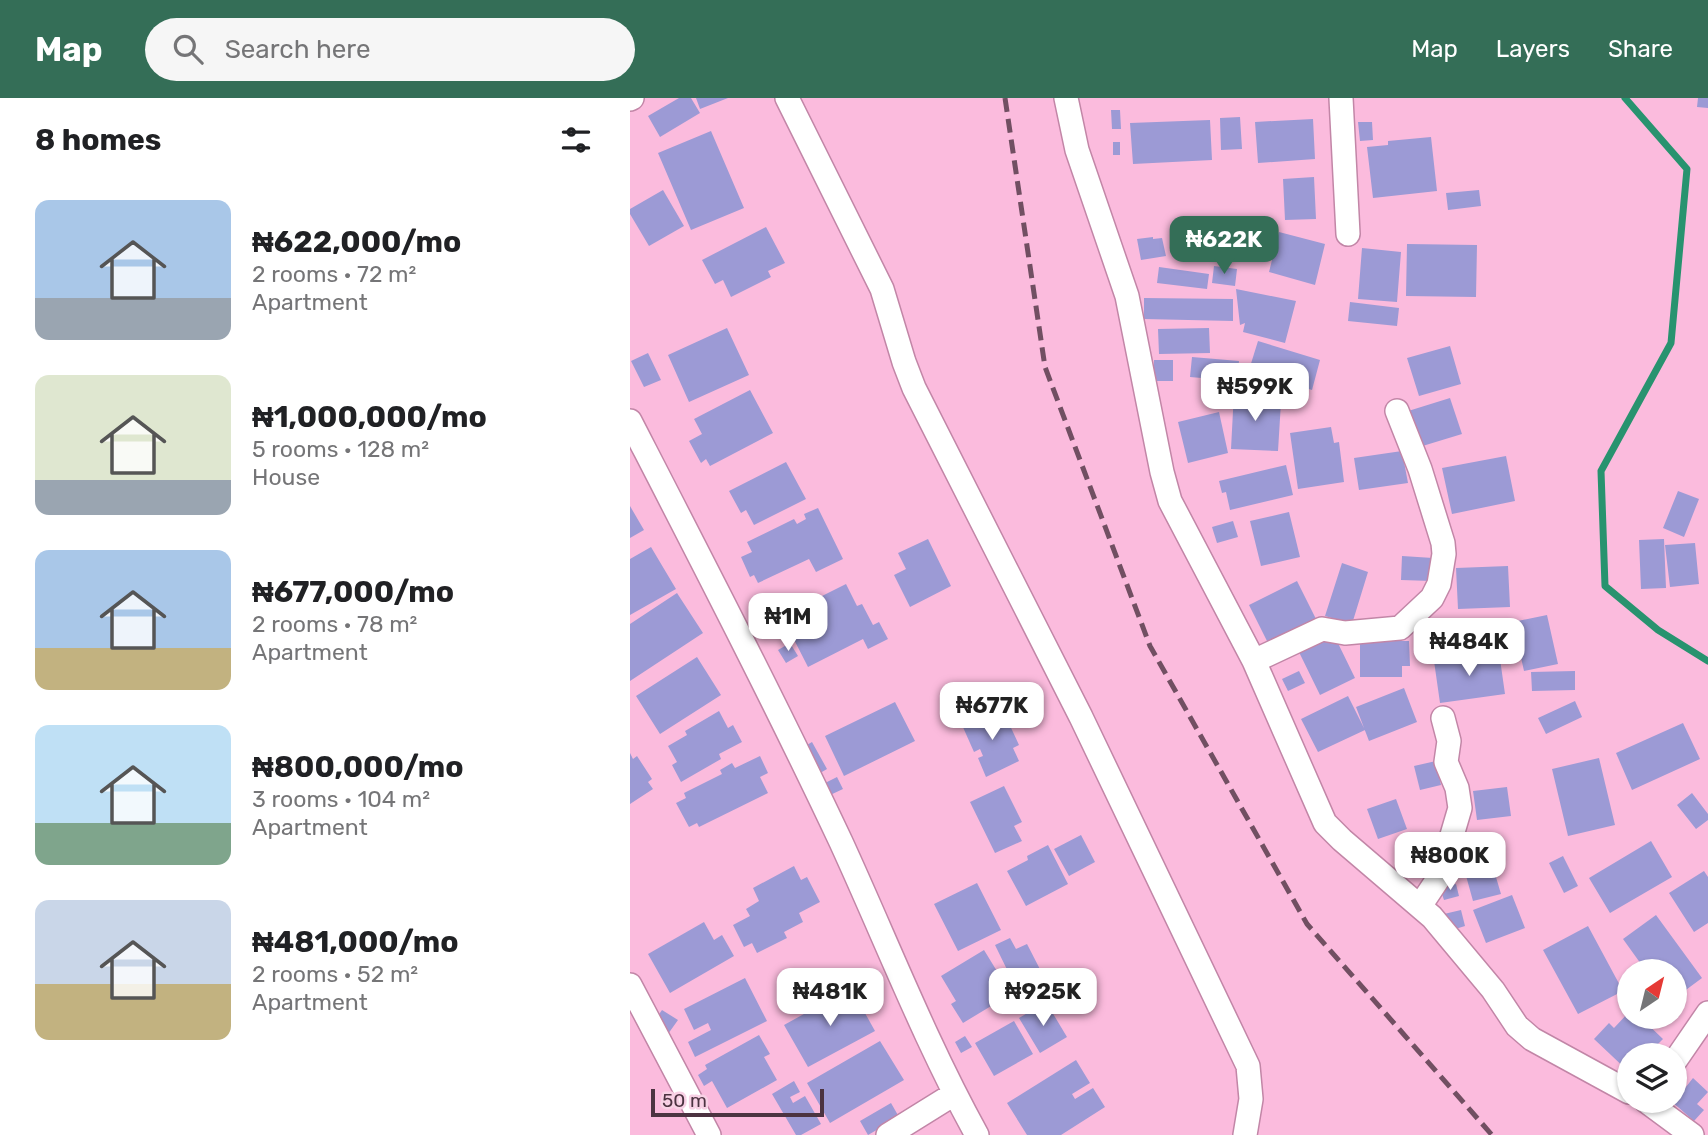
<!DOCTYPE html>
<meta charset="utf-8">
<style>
:root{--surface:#fff;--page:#f6f6f6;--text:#202124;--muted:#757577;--accent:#346e57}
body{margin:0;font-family:Rubik,sans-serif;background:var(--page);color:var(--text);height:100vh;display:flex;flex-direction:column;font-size:26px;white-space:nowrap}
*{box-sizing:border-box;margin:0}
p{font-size:23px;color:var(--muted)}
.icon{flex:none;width:38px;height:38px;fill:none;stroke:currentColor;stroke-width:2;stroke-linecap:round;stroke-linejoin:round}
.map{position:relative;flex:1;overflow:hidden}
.details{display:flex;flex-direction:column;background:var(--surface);width:630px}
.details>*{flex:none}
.needle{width:46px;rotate:35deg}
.tools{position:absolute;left:987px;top:861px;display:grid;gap:14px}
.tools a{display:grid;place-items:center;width:70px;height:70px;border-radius:50%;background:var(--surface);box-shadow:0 2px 5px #0004;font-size:35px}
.scale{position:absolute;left:21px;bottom:18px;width:173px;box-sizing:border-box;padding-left:7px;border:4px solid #4c3341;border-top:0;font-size:19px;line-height:24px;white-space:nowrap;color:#4c3341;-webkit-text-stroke:5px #f8d1e5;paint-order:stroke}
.price{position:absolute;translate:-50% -60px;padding:0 16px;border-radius:14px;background:#fff;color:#222;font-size:23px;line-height:46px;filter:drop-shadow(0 2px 4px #0008)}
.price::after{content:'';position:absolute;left:50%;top:42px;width:21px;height:16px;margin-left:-10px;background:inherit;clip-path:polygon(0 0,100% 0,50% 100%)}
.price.current{background:var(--accent);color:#fff}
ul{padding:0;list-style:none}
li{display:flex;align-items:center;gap:21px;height:175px;padding:0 35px}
li span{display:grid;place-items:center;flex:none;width:196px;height:140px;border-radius:14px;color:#555}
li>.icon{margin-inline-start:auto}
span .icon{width:84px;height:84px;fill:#fffc;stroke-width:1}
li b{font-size:30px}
h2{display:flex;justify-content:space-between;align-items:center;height:84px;padding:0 35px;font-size:30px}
header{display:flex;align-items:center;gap:42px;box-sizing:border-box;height:98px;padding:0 35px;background:var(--accent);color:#fff}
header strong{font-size:33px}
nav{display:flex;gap:38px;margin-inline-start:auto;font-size:24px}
.search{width:490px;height:63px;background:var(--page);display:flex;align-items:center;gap:18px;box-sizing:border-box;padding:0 24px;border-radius:38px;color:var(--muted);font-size:26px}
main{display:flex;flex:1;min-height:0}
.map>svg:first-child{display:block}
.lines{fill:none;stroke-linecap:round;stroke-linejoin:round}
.stream{stroke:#28936f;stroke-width:7}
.building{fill:#9c9ad5}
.minor-casing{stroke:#c286a7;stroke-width:26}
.minor{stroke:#fff;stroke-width:23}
.rail{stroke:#714f62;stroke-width:5;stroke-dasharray:14 7;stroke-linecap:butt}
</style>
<header>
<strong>Map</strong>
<div class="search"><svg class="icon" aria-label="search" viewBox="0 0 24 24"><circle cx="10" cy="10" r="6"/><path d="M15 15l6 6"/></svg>Search here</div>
<nav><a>Map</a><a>Layers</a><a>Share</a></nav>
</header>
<main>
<section class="details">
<h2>8 homes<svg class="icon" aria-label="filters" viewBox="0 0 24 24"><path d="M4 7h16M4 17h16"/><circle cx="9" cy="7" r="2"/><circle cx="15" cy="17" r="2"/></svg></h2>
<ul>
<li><span style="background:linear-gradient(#a9c7e8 70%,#9aa5b1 0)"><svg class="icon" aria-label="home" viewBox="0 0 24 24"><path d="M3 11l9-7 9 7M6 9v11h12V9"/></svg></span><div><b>₦622,000/mo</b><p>2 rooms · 72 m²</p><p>Apartment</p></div></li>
<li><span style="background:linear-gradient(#dfe7d0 75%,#9aa5b1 0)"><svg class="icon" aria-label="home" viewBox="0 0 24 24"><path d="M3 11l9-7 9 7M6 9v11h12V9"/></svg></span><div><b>₦1,000,000/mo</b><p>5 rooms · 128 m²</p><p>House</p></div></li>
<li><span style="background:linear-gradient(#a9c7e8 70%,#c2b280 0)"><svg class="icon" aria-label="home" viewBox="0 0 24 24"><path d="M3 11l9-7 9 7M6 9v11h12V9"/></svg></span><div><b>₦677,000/mo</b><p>2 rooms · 78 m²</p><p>Apartment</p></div></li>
<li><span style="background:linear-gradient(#bfe0f5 70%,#7fa58c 0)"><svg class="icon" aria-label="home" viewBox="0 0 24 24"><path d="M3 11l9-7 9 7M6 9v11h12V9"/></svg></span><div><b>₦800,000/mo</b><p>3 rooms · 104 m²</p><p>Apartment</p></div></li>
<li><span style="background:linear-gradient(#c9d6e8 60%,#c2b280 0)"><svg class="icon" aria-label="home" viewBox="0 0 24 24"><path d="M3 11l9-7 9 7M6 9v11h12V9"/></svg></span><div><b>₦481,000/mo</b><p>2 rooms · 52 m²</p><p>Apartment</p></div></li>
</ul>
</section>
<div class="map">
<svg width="1078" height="1037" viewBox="0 0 1078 1037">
<rect width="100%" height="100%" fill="#fbbbdd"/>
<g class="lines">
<!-- stream -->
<path class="stream" d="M995 0 1057 71 1041 245 971 373 975 488 1028 532 1078 563"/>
</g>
<!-- building -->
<path class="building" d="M49 0H61L70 15 30 39 18 18Z
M66 0H98L70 11Z
M1068 0H1078V10L1067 9Z
M481 12H490L491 31H482Z
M610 19 612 51 591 52 590 20Z
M683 21 685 61 628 65 625 24Z
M580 22 582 62 503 66 500 25Z
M728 24H742L743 42 730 43Z
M81 33 114 110 61 132 28 55Z
M801 39 807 93 743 100 737 49 758 47V43Z
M483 44H490V57H483Z
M684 79 686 121 655 122 653 81Z
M33 92 54 128 19 148 0 116V111Z
M849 92 851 108 818 112 816 95Z
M136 129 155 165 138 173 141 179 101 199 93 182 85 186 72 162Z
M649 134 695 146 685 187 639 174Z
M523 139V141L532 140 536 158 511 162 507 141Z
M777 146 847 147 846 199 776 198Z
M732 150 771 154 767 204 728 201Z
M584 168 607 171 605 188 582 185Z
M529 169 579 176 577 191 527 185Z
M606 191 666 203 655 245 613 234 615 225 610 227Z
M514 200 603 201V223L514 221Z
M720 204 769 210 767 228 718 223Z
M97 230 119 277 59 304 38 257Z
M579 230 580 255 529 256 528 231Z
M628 243 690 262 682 292 619 272Z
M820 248 831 286 789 298 777 260Z
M18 255 31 282 14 289 1 263Z
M562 259 609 263 607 283 560 279Z
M524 262H543V283H524Z
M120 292 143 335 80 368 76 361 71 365 59 343 72 336 64 321Z
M604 294 626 295 625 302 651 304 648 353 601 351Z
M820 300 832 336 786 350 775 314Z
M589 314 598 355 558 365 548 324Z
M701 329 704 345 709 344 714 384 668 391 660 335Z
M772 353 778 385 729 392 724 360Z
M876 358 885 403 822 416 812 370Z
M156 364 176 401 124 427 116 412 111 415 99 393Z
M656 367 663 397 600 412 596 394 592 395 589 383Z
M1048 393 1069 401 1054 439 1033 430Z
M0 408 14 432 0 440Z
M188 410 213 461 186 474 179 461 128 485 124 477 120 479 111 459 122 454 117 444 164 421 167 426 176 421 174 416Z
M659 414 670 459 631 468 620 423Z
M603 423 608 439 587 445 582 429Z
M298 441 321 488 280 509 264 477 276 471 268 455Z
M1034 441 1036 490 1011 491 1009 442Z
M1065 445 1069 486 1040 489 1035 447Z
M21 449 46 491 0 517V461Z
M772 458 803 460 802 483 771 482Z
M712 465 738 474 722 526 695 518Z
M878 468 880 509 828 511 826 470Z
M667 483 686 521 638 545 619 507Z
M216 486 227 508 232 506 243 527 249 524 258 541 238 551 233 541 178 569 152 518Z
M47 495 73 535 0 583V526Z
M134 506 139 516 126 523 121 514Z
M917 517 928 566 894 573 883 524Z
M703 535 725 580 690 597 668 552Z
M730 543H779L780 568H772V579H730Z
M160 545 168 558 156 565 148 552Z
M869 554 875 596 810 605 804 563Z
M67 559 91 597 30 636 6 598Z
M669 573 675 585 658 593 652 581Z
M945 573V592L902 593 901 574Z
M774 590 787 624 739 643 726 609Z
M718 598 735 632 688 654 671 621Z
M945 603 952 619 916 636 908 620Z
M265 604 285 643 214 678 195 638Z
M363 612 368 623 376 619 389 647 383 650 389 663 356 679 348 660 353 658 350 651 344 654 332 627Z
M89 613 98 630 103 627 112 644 89 656 91 661 51 684 42 667 47 664 38 648 57 637 55 633Z
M1053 625 1070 661 1002 692 986 655Z
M182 644 197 671 185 678 170 651Z
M0 655 3 661 7 658 22 681 18 684 23 691 0 706Z
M130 658 138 675 130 679 138 695 69 729 67 725 59 729 46 705 56 700 54 695 92 676 90 672 102 665 105 670Z
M969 660 985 727 938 738 922 671Z
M806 663 811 687 790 692 784 668Z
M207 679 213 691 198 698 193 686Z
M374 688 392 724 384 728 392 743 365 755 340 704Z
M877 689 881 718 847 722 843 693Z
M1062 695 1078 716V722L1066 731 1047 707Z
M766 701 777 731 748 741 737 711Z
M451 737 465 764 439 778 424 751Z
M1021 743 1042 779 980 815 959 780Z
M418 747 438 786 396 808 377 773 398 762 397 758Z
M933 758 948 788 934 795 919 765Z
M860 759 871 796 843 803 833 767Z
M164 768 171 782 177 779 190 804 169 815 173 824 154 834 157 840 127 855 122 845 114 849 103 827 120 818 116 811 129 803 123 790Z
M1074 773 1078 779V825L1064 834 1039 795Z
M347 785 371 832 328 853 304 806Z
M826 786 829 798 814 802 810 790Z
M882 797 895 830 856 845 843 812Z
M831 812 835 828 819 833 814 816Z
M1026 817 1072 880 1045 900V873H1016L993 841Z
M74 824 84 842 92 837 104 858 40 895 18 856Z
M958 828 993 893 948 916 913 852Z
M380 840 386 851 397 846 415 881 388 894 365 847Z
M354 852 381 896 333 925 321 906 326 903 311 878Z
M115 880 137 923 65 959 58 944 81 932 78 925 64 932 54 911Z
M221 890 245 933 178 969 154 927Z
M416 904 437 939 410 955 389 920Z
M32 912 48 922 38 936 23 925Z
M999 914V919H1010L1033 941 1017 957H999V974L964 941 979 925 984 930Z
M384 923 403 956 364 978 345 945Z
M129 937 140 956 134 959 147 982 97 1010 82 983 74 988 68 977 77 971 75 967Z
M335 938 342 949 331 955 325 944Z
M250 943 274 982 200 1025 177 985Z
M446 962 460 985 442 996 445 1001 463 990 475 1009 431 1037H397L377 1005Z
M1063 980 1078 994 1067 1006 1074 1012 1064 1023 1041 1003H1045Z
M164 983 170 994 160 999 163 1005 175 998 191 1026 171 1037H166L142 996Z
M261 1005 269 1019 238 1037 230 1023Z"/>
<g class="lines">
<defs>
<path id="minor" d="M157 0 252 191 274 264 284 290 451 619 618 968 621 1001 615 1037
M436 0 447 52 497 198 532 374 540 403 624 563 695 725 712 742 802 819 863 892 887 928 902 941 999 994
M711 0 718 136
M0 1 2 0
M0 323C72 463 144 602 211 744 256 842 295 943 347 1037
M624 563 692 531 715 535 770 530 802 500 809 486 814 456 813 445 790 371 767 313
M790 808 810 778 830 710 827 690 816 664 819 643 813 620
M0 887 79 1037
M1045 963 1078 915
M1016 1003 1062 1037
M258 1037 324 996"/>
</defs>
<!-- minor casing -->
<use href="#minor" class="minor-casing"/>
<!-- minor -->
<use href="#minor" class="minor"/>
<!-- rail -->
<path class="rail" d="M375 0 415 269 520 548 677 826 862 1037"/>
</g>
</svg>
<div class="tools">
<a><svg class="needle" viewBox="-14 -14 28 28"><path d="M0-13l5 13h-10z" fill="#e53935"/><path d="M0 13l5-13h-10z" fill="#757577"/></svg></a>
<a><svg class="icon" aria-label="layers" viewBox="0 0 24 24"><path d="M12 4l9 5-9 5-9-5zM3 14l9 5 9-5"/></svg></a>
</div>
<div class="scale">50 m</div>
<b class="price current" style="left:594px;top:178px">₦622K</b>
<b class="price" style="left:625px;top:325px">₦599K</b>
<b class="price" style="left:158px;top:555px">₦1M</b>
<b class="price" style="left:839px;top:580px">₦484K</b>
<b class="price" style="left:362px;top:644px">₦677K</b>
<b class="price" style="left:820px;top:794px">₦800K</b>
<b class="price" style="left:200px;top:930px">₦481K</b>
<b class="price" style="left:413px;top:930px">₦925K</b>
</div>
</main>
